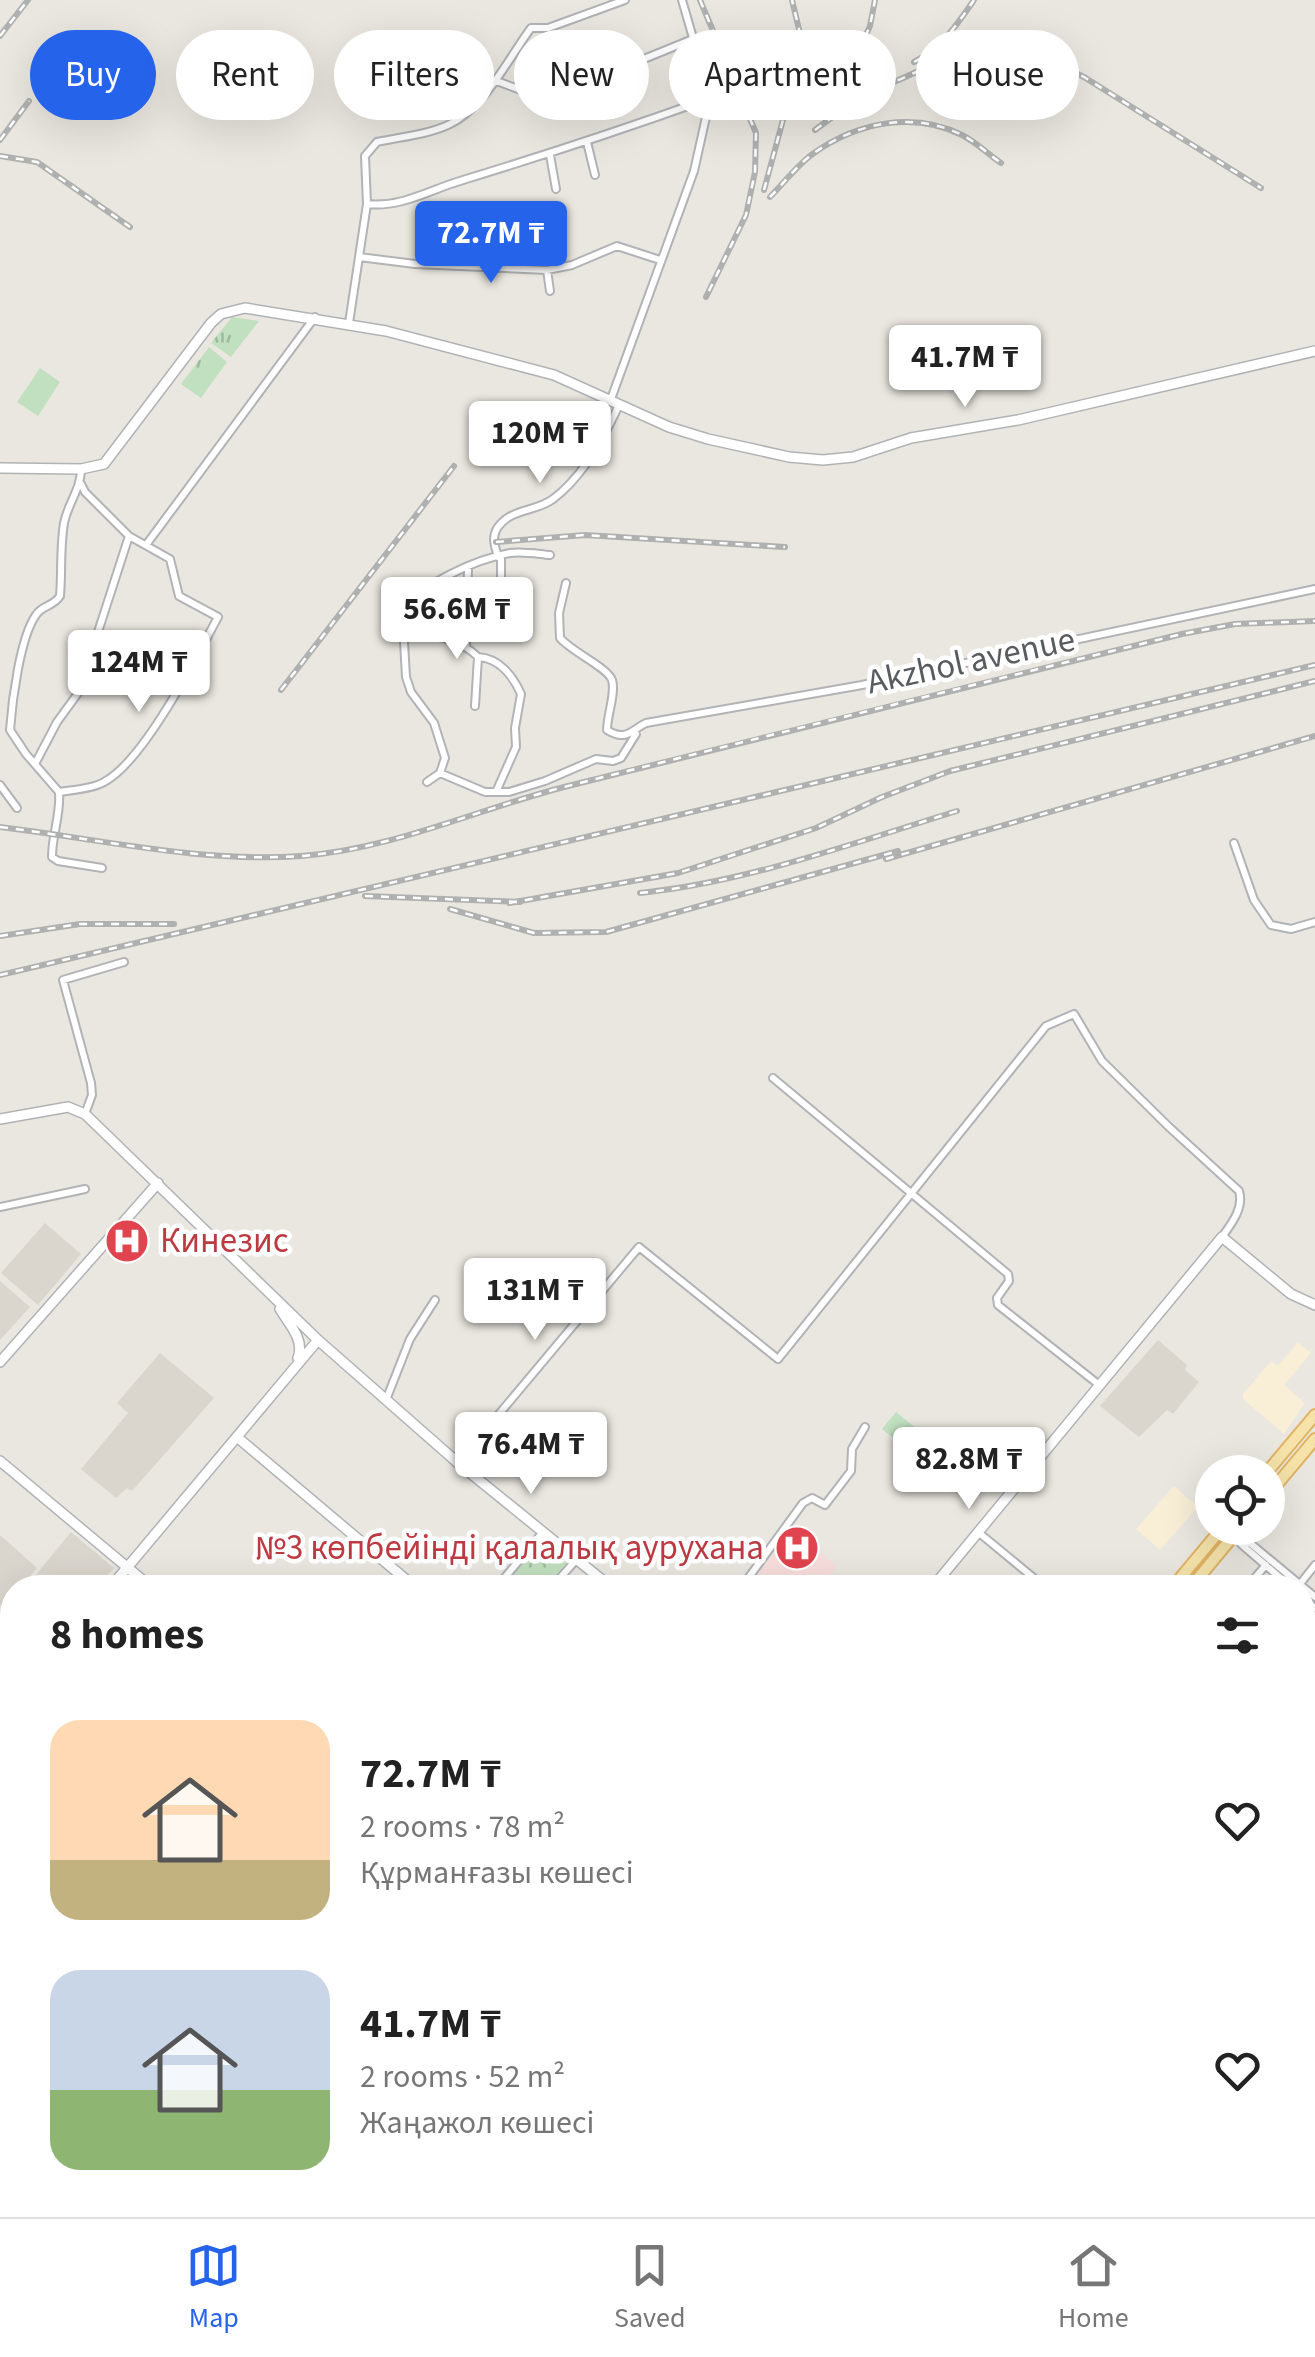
<!DOCTYPE html>
<meta charset="utf-8">
<style>
:root{--surface:#fff;--page:#f2f2f2;--text:#222;--muted:#767676;--line:#e0e0e0;--accent:#2563eb}
body{margin:0;font-family:"Source Sans 3",sans-serif;background:var(--page);color:var(--text);height:100vh;display:flex;flex-direction:column;font-size:38px;white-space:nowrap}
*{box-sizing:border-box;margin:0}
p{font-size:32px;color:var(--muted)}
.icon{flex:none;width:55px;height:55px;fill:none;stroke:currentColor;stroke-width:2;stroke-linecap:round;stroke-linejoin:round}
.map{position:relative;flex:1;overflow:hidden}
.sheet{position:absolute;left:0px;top:1575px;width:1315px;height:642px;display:flex;flex-direction:column;background:var(--surface);border-radius:40px 40px 0 0;box-shadow:0 10px 40px #0002}
.sheet>*{flex:none}
.top-card{position:absolute;left:30px;top:30px;width:1255px;height:90px;display:flex;gap:20px}
.controls{position:absolute;left:1195px;top:1455px;display:grid;gap:20px}
.controls a{display:grid;place-items:center;width:90px;height:90px;border-radius:50%;background:var(--surface);box-shadow:0 10px 40px #0002;font-size:50px}
.price{position:absolute;translate:-50% -85px;padding:0 22px;border-radius:10px;background:#fff;color:#222;font-size:32px;line-height:65px;filter:drop-shadow(0 2px 5px #0008)}
.price::after{content:'';position:absolute;left:50%;top:60px;width:30px;height:22px;margin-left:-15px;background:inherit;clip-path:polygon(0 0,100% 0,50% 100%)}
.price.on{background:var(--accent);color:#fff}
ul{padding:0;list-style:none}
li{display:flex;align-items:center;gap:30px;height:250px;padding:0 50px}
li span{display:grid;place-items:center;flex:none;width:280px;height:200px;border-radius:30px;color:#555}
li>.icon{margin-inline-start:auto}
span .icon{width:120px;height:120px;fill:#fffc;stroke-width:1}
li b{font-size:42px}
h2{display:flex;justify-content:space-between;align-items:center;height:120px;padding:0 50px;font-size:42px}
.tag{padding:0 35px;border-radius:45px;background:var(--surface);box-shadow:0 10px 40px #0002;font-size:35px;line-height:90px}
.tag.on{background:var(--accent);color:#fff}
.menu{display:flex;justify-content:space-around;align-items:center;height:140px;border-top:2px solid var(--line);background:var(--surface);font-size:28px;color:var(--muted)}
.menu a{display:grid;justify-items:center;gap:5px}
.menu .on{color:var(--accent)}
.map>svg:first-child{display:block}
.commercial{fill:#f9eed6}
.education{fill:#dad6ce}
.medical{fill:#f7dddc}
.grass{fill:url(#grass-tufts)}
.park{fill:url(#park-crowns)}
.pitch{fill:#c1e0bf}
.lines{fill:none;stroke-linecap:round;stroke-linejoin:round}
.street-casing{stroke:#b1b3b7;stroke-width:10}
.secondary-casing{stroke:#b0b3b6;stroke-width:12}
.primary-casing{stroke:#e1b363;stroke-width:14}
.street{stroke:#fff;stroke-width:6}
.secondary{stroke:#fff;stroke-width:9}
.primary{stroke:#f5e3aa;stroke-width:10}
.rail-casing{stroke:#afb0b0;stroke-width:6}
.rail{stroke:#fff;stroke-width:2.5;stroke-dasharray:8;stroke-linecap:butt}
.labels{text-anchor:middle;dominant-baseline:central;stroke-width:9;stroke-linejoin:round;paint-order:stroke}
.street-label{font-size:35px;fill:#595c5f;stroke:#fff}
.health-label{font-size:35px;fill:#be3a42;stroke:#fff;text-anchor:start}
</style>
<div class="map">
<svg width="1315" height="2217" viewBox="0 0 1315 2217">
<defs>
<pattern id="grass-tufts" width="24" height="20" patternUnits="userSpaceOnUse" patternTransform="scale(2.5)"><rect width="24" height="20" fill="#c1e0bf"/><path d="M3 7l-1-3M5 7V3M7 7l1-3M15 17l-1-3M17 17v-4M19 17l1-3" fill="none" stroke="#a0b99e"/></pattern>
<pattern id="park-crowns" width="20" height="18" patternUnits="userSpaceOnUse" patternTransform="scale(2.5)"><rect width="20" height="18" fill="#c1e0bf"/><path d="M2 6a3 3 0 1 1 6 0M12 15a3 3 0 1 1 6 0" fill="none" stroke="#a0b99e"/></pattern>
</defs>
<rect width="100%" height="100%" fill="#eae7e0"/>
<!-- commercial -->
<path class="commercial" d="M1298 1342 1311 1353 1284 1385 1305 1403 1284 1434 1243 1399V1394L1271 1361 1278 1366Z
M1174 1486 1198 1507 1160 1550 1136 1529Z
M1303 2177 1315 2188V2193L1295 2217H1216L1226 2205H1302Z
M299 2205H459L473 2217H314Z"/>
<!-- education -->
<path class="education" d="M45 1223 81 1254 38 1305 1 1273Z
M0 1281 30 1307 0 1340Z
M1158 1340 1187 1365 1185 1370 1199 1382 1173 1414 1167 1410 1139 1437 1100 1406Z
M160 1353 214 1398 132 1491 127 1488 116 1498 81 1469 128 1413 117 1403Z
M71 1532 114 1568 97 1587H26Z
M0 1535 37 1568 21 1587 12 1588V1598L4 1609 0 1605Z
M12 1603V1689L0 1680V1611L4 1614Z"/>
<!-- medical -->
<path class="medical" d="M793 1530 837 1566 821 1587H747Z
M12 1732V1907L10 1909 0 1901V1747Z"/>
<!-- grass -->
<path class="grass" d="M232 317 259 321 231 357 211 343Z
M209 347 227 362 201 398 181 384Z"/>
<!-- park -->
<path class="park" d="M540 1540 567 1562 546 1587 500 1588Z"/>
<!-- pitch -->
<path class="pitch" d="M40 368 60 382 38 416 17 402Z
M896 1412 923 1434 909 1451 882 1429Z"/>
<g class="lines">
<defs>
<path id="street" d="M494 80 534 95 553 96 693 39
M587 142 595 175
M550 155 556 189
M367 204C402 208 431 189 463 180 545 155 624 129 705 100
M359 257 415 264 547 270 572 265 617 246 660 260
M547 270 550 291
M349 323 367 204 365 156 377 142C400 137 426 135 448 125 484 109 508 59 531 28H548L625 0
M611 399 694 171 706 117 704 76 682 0
M81 484 85 492 129 536 170 559 179 596 218 617C196 658 144 761 104 782 92 789 72 790 59 792L26 754 10 730C12 702 20 637 36 615 42 605 53 607 60 596 62 572 60 547 64 523 68 503 81 489 81 469
M146 545 315 317
M498 557C495 546 491 537 498 527 512 508 536 512 553 499 583 477 604 438 619 405
M566 583 559 613 560 638C572 652 607 667 612 680 616 693 607 715 607 730 627 742 631 730 646 723L862 685 1315 589
M399 612C425 583 473 560 510 553 522 551 538 554 550 555
M490 626 501 582V556
M393 630 406 634 404 642 406 677 411 692 434 723 445 758 440 773 427 782
M406 634C429 630 462 641 478 657L475 706
M466 645 468 569
M478 657C499 658 513 676 521 694L515 728 516 747 496 792
M35 764 57 722 84 685 93 664 97 635 129 536
M440 773 485 792H509L545 781 596 759 613 761 621 758 636 734
M0 785 17 808
M59 792C61 814 52 834 52 857L58 861 102 868
M1234 843 1254 900 1271 925 1291 929 1315 922
M773 1078 1008 1274 1009 1281 997 1298 998 1305 1098 1384
M85 1114 92 1095 91 1083 63 980 124 962
M0 1207 85 1189
M386 1400 410 1339 435 1300
M458 1463 639 1247 778 1359 1046 1026 1074 1014 1102 1061 1169 1127 1239 1191C1244 1208 1232 1223 1222 1237
M978 1532 1046 1588
M1241 1543H1250L1315 1597
M1241 1544 1292 1588
M1300 1584 1315 1565
M496 1588 543 1532
M551 1588 577 1559
M741 1588 803 1503 812 1498 825 1505 851 1471 852 1449 865 1427
M1246 1588 1266 1565
M1302 1597 1315 1608
M1302 1707 1311 1696 1308 1690 1315 1681
M1302 1796 1315 1806
M1302 1955 1315 1965
M156 2205 157 2217
M472 2205 487 2217"/>
<path id="secondary" d="M0 468 81 469 104 464 211 323 221 314 245 308 386 331 554 375 669 427 708 439 789 457 823 460 853 457 911 438 1018 420 1315 351
M0 1119 68 1107 85 1114 318 1340 458 1463 612 1588
M280 1309C289 1324 305 1340 298 1358
M0 1362 158 1183
M237 1437 416 1588
M0 1461 152 1588
M110 1588 318 1340
M932 1588 1222 1237 1291 1294 1315 1305
M0 1721 12 1706
M1302 1812 1315 1797
M0 1979 12 1990
M267 2205 281 2217
M884 2205 899 2217
M1156 2205 1171 2217
M0 2207 12 2193
M978 2217 988 2205
M1306 2217 1315 2207"/>
<path id="primary" d="M1267 1472 1315 1415
M1268 1495 1315 1439
M1172 1588 1222 1528
M1190 1588 1240 1528
M1302 2152 1315 2163
M644 2217 654 2205
M661 2217 671 2205"/>
</defs>
<!-- street casing -->
<use href="#street" class="street-casing"/>
<!-- secondary casing -->
<use href="#secondary" class="secondary-casing"/>
<!-- primary casing -->
<use href="#primary" class="primary-casing"/>
<!-- street -->
<use href="#street" class="street"/>
<!-- secondary -->
<use href="#secondary" class="secondary"/>
<!-- primary -->
<use href="#primary" class="primary"/>
<defs>
<path id="rail" d="M700 0 756 133 755 172 746 215 706 297
M0 36 28 0
M914 62C941 48 957 25 974 0
M838 95 870 26 875 0
M854 100 943 60 986 54 1016 55 1052 62 1084 77 1261 188
M815 130 863 94
M0 140 29 101
M0 156 37 162 130 227
M764 190 803 46 792 0
M770 197C784 183 798 164 814 153 858 122 914 111 962 135 976 142 988 154 1001 163
M496 542 585 535 785 547
M281 690 454 466
M0 827C99 839 201 863 301 856 393 849 475 810 564 787 770 735 976 684 1182 634L1235 624 1315 621
M886 859 1315 736
M640 893C748 882 853 843 957 811
M365 896 520 902
M509 903 678 873 816 828 882 797 950 771 1315 681
M450 909 534 933 606 932 898 851
M0 936 80 924H174
M0 975 1315 665"/>
</defs>
<!-- rail casing -->
<use href="#rail" class="rail-casing"/>
<!-- rail -->
<use href="#rail" class="rail"/>
</g>
<!-- icons -->
<defs>
<symbol id="hospital-disc" viewBox="-11 -11 22 22"><circle r="9.5" fill="#e0444e" stroke="#fff"/><path d="M-5-5h3v3.5h4V-5h3V5h-3V1.5h-4V5h-3Z" fill="#fff"/></symbol>
</defs>
<g fill-rule="evenodd">
<use href="#hospital-disc" x="102" y="1216" width="50" height="50"/>
<use href="#hospital-disc" x="772" y="1523" width="50" height="50"/>
</g>
<g class="labels">
<!-- street labels -->
<g class="street-label">
<text transform="translate(971 661) rotate(-12)">Akzhol avenue</text>
</g>
<!-- health labels -->
<g class="health-label">
<text x="160" y="1241">Кинезис</text>
<text x="764" y="1548" text-anchor="end">№3 көпбейінді қалалық аурухана</text>
</g>
</g>
</svg>
<div class="controls">
<a><svg class="icon" aria-label="locate" viewBox="0 0 24 24"><circle cx="12" cy="12" r="6"/><path d="M12 2v4M12 18v4M2 12h4M18 12h4"/></svg></a>
</div>
<b class="price on" style="left:491px;top:286px">72.7M ₸</b>
<b class="price" style="left:965px;top:410px">41.7M ₸</b>
<b class="price" style="left:540px;top:486px">120M ₸</b>
<b class="price" style="left:457px;top:662px">56.6M ₸</b>
<b class="price" style="left:139px;top:715px">124M ₸</b>
<b class="price" style="left:535px;top:1343px">131M ₸</b>
<b class="price" style="left:531px;top:1497px">76.4M ₸</b>
<b class="price" style="left:969px;top:1512px">82.8M ₸</b>
<div class="top-card">
<a class="tag on">Buy</a>
<a class="tag">Rent</a>
<a class="tag">Filters</a>
<a class="tag">New</a>
<a class="tag">Apartment</a>
<a class="tag">House</a>
</div>
<section class="sheet">
<h2>8 homes<svg class="icon" aria-label="filters" viewBox="0 0 24 24"><path d="M4 7h16M4 17h16"/><circle cx="9" cy="7" r="2"/><circle cx="15" cy="17" r="2"/></svg></h2>
<ul>
<li><span style="background:linear-gradient(#ffd9b3 70%,#c2b280 0)"><svg class="icon" aria-label="home" viewBox="0 0 24 24"><path d="M3 11l9-7 9 7M6 9v11h12V9"/></svg></span><div><b>72.7M ₸</b><p>2 rooms · 78 m²</p><p>Құрманғазы көшесі</p></div><svg class="icon" aria-label="heart" viewBox="0 0 24 24"><path d="M12 20l-8-8c-3-5 5-10 8-4 3-6 11-1 8 4z"/></svg></li>
<li><span style="background:linear-gradient(#c9d6e8 60%,#8fb573 0)"><svg class="icon" aria-label="home" viewBox="0 0 24 24"><path d="M3 11l9-7 9 7M6 9v11h12V9"/></svg></span><div><b>41.7M ₸</b><p>2 rooms · 52 m²</p><p>Жаңажол көшесі</p></div><svg class="icon" aria-label="heart" viewBox="0 0 24 24"><path d="M12 20l-8-8c-3-5 5-10 8-4 3-6 11-1 8 4z"/></svg></li>
</ul>
</section>
</div>
<nav class="menu">
<a class="on"><svg class="icon" aria-label="map" viewBox="0 0 24 24"><path d="M3 6l6-2 6 2 6-2v14l-6 2-6-2-6 2zM9 4v14M15 6v14"/></svg>Map</a>
<a><svg class="icon" aria-label="saved" viewBox="0 0 24 24"><path d="M7 4h10v16l-5-4-5 4z"/></svg>Saved</a>
<a><svg class="icon" aria-label="home" viewBox="0 0 24 24"><path d="M3 11l9-7 9 7M6 9v11h12V9"/></svg>Home</a>
</nav>
